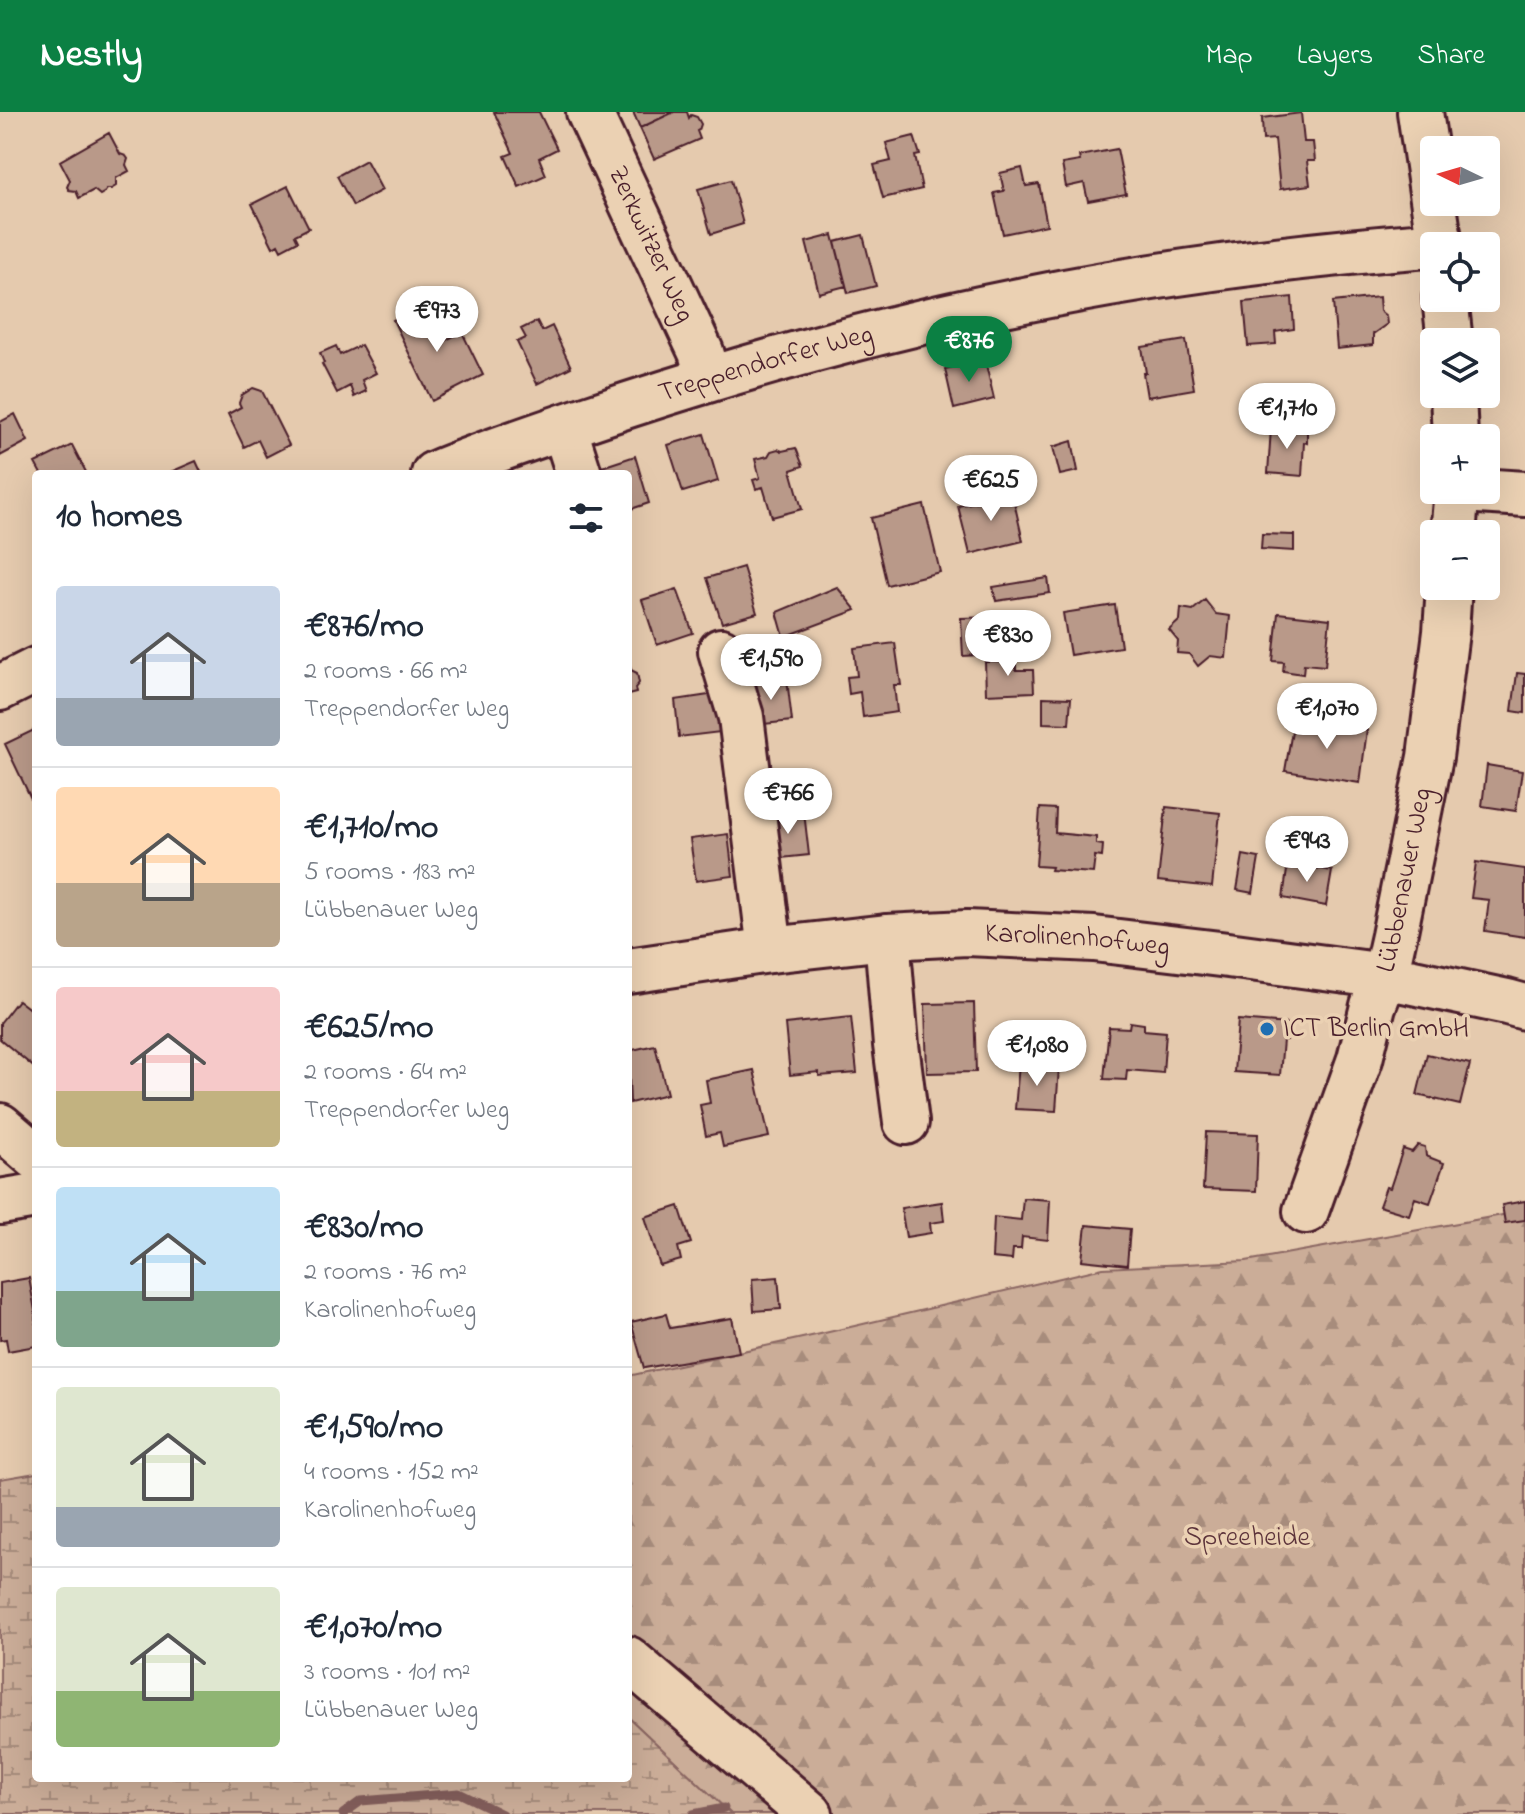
<!DOCTYPE html>
<meta charset="utf-8">
<style>
:root{--surface:#fff;--page:#f2f2f3;--text:#1f2937;--muted:#747a83;--line:#e0e1e3;--accent:#0b8043}
body{margin:0;font-family:"Indie Flower",sans-serif;background:var(--page);color:var(--text);height:100vh;display:flex;flex-direction:column;font-size:30px;white-space:nowrap}
*{box-sizing:border-box;margin:0}
p{font-size:26px;color:var(--muted)}
.icon{flex:none;width:44px;height:44px;fill:none;stroke:currentColor;stroke-width:2;stroke-linecap:round;stroke-linejoin:round}
.map{position:relative;flex:1;overflow:hidden}
.sheet{position:absolute;left:32px;top:358px;width:600px;height:1312px;display:flex;flex-direction:column;background:var(--surface);border-radius:8px;box-shadow:0 8px 32px #0002}
.sheet>*{flex:none}
.needle{width:52px;rotate:275deg}
.controls{position:absolute;left:1420px;top:24px;display:grid;gap:16px}
.controls a{display:grid;place-items:center;width:80px;height:80px;border-radius:8px;background:var(--surface);box-shadow:0 8px 32px #0002;font-size:40px}
.price{position:absolute;translate:-50% -68px;padding:0 18px;border-radius:28px;background:#fff;color:#222;font-size:26px;line-height:52px;filter:drop-shadow(0 2px 4px #0008)}
.price::after{content:'';position:absolute;left:50%;top:48px;width:24px;height:18px;margin-left:-12px;background:inherit;clip-path:polygon(0 0,100% 0,50% 100%)}
.price.active{background:var(--accent);color:#fff}
ul{padding:0;list-style:none}
li{display:flex;align-items:center;gap:24px;height:200px;padding:0 24px}
li+li{border-top:2px solid var(--line)}
li span{display:grid;place-items:center;flex:none;width:224px;height:160px;border-radius:8px;color:#555}
li>.icon{margin-inline-start:auto}
span .icon{width:96px;height:96px;fill:#fffc;stroke-width:1}
li b{font-size:34px}
h2{display:flex;justify-content:space-between;align-items:center;height:96px;padding:0 24px;font-size:34px}
header{display:flex;align-items:center;gap:48px;box-sizing:border-box;height:112px;padding:0 40px;background:var(--accent);color:#fff}
header strong{font-size:38px}
nav{display:flex;gap:44px;margin-inline-start:auto;font-size:28px}
.map>svg:first-child{display:block}
.forest{fill:url(#forest-firs);stroke:#8a6662;stroke-width:2}
.wetland{fill:url(#wetland-marsh);stroke:#8a6662;stroke-width:2}
.lines{fill:none;stroke-linecap:round;stroke-linejoin:round}
.stream{stroke:#825d5a;stroke-width:9}
.building{fill:#b99989;stroke:#4a1f2b;stroke-width:2}
.minor-casing{stroke:#4a1f2b;stroke-width:50}
.minor{stroke:#ebd1b3;stroke-width:44}
.poi-dot{fill:#1f6fb2;stroke:#ebd1b3;stroke-width:3}
.labels{text-anchor:middle;dominant-baseline:central;stroke-width:7;stroke-linejoin:round;paint-order:stroke}
.street-label{font-size:28px;fill:#4a1f2b;stroke:#ebd1b3}
.poi-label{font-size:28px;fill:#4a1f2b;stroke:#ebd1b3;text-anchor:start}
.park-label{font-size:28px;fill:#5d343b;stroke:#ebd1b3}
</style>
<header>
<strong>Nestly</strong>
<nav><a>Map</a><a>Layers</a><a>Share</a></nav>
</header>
<div class="map">
<svg width="1525" height="1702" viewBox="0 0 1525 1702">
<defs>
<pattern id="forest-firs" width="22" height="20" patternUnits="userSpaceOnUse" patternTransform="scale(2)"><rect width="22" height="20" fill="#cbad98"/><path d="M5 1l3.5 6h-7zM16 11l3.5 6h-7z" fill="#a78c7c"/></pattern>
<pattern id="wetland-marsh" width="20" height="14" patternUnits="userSpaceOnUse" patternTransform="scale(2)"><rect width="20" height="14" fill="#cbad98"/><path d="M1 5h8M5 5V1M11 12h8M15 12V8" fill="none" stroke="#a78c7c"/></pattern>
</defs>
<rect width="100%" height="100%" fill="#e5caae"/>
<filter id="ink" filterUnits="userSpaceOnUse"><feTurbulence type="fractalNoise" baseFrequency=".0125" numOctaves="2"/><feDisplacementMap in="SourceGraphic" scale="16" xChannelSelector="R" yChannelSelector="G"/><feConvolveMatrix kernelMatrix="1 2 1 2 8 2 1 2 1" color-interpolation-filters="sRGB"/></filter>
<g filter="url(#ink)">
<!-- forest -->
<path class="forest" d="M1525 1099V1702H731L628 1605V1264L816 1223 1103 1156 1246 1149Z"/>
<!-- wetland -->
<path class="wetland" d="M36 1361V1666H628V1605L731 1702H0V1367Z"/>
<g class="lines">
<!-- stream -->
<path class="stream" d="M343 1702 361 1689 459 1681 502 1702
M693 1702 724 1696"/>
</g>
<!-- building -->
<path class="building" d="M494 0H539L557 37 539 46 546 63 519 75 505 44 513 41Z
M633 0H674L640 16Z
M674 0H687L689 6 691 3 697 5 701 12 699 18 697 19 700 27 654 47 640 16Z
M1301 1 1304 30H1313L1315 49H1307L1310 73 1280 77 1275 27 1263 28 1262 6Z
M109 21 120 42 126 44 128 47 126 53 129 59 116 66V74L111 77H107L105 80 100 83 94 78 79 86 76 79 69 78 67 75 70 68 60 49Z
M914 24 920 43 915 44 922 77 883 86 874 53 891 49 886 31Z
M1117 37 1126 82 1088 89 1084 71 1066 75 1062 52 1080 49 1079 44Z
M366 48 382 78 353 94 337 64Z
M1022 56 1026 74 1039 72 1047 113 1003 122 994 81 1004 79 1000 61Z
M731 68 743 112 711 122 698 77Z
M288 74 309 116 295 123 298 129 281 138 278 132 273 135 252 92Z
M833 123 846 174 819 181 806 130Z
M863 123 876 174 848 181 835 130Z
M1292 185 1294 217 1275 220 1276 232 1248 234 1244 190Z
M1379 185 1380 199 1386 204 1387 212 1373 222V233L1337 237 1333 190Z
M426 192 444 229 462 220 483 263 432 289 393 208Z
M537 209 542 219 552 214 571 255 537 272 517 230 526 226 521 217Z
M1186 228 1194 277 1147 285 1143 261H1146L1142 235Z
M361 233 376 261 362 268 366 279 354 285 350 274 337 281 322 252 324 251 320 241 336 234 340 243Z
M985 248 994 287 954 297 945 257Z
M253 276 262 279 289 333 266 345 258 328 244 335 228 302 241 295 239 291 242 283Z
M15 302 28 329 0 344V310Z
M1271 316 1307 318V331L1304 330 1302 364 1268 361Z
M704 322 718 369 683 380 668 333Z
M1072 329 1078 359 1060 363 1053 335Z
M72 333 87 362H41L35 351Z
M796 336 803 354 791 358 802 397 772 405 763 375 756 377 753 368 760 366 755 347 768 344 771 339 778 337 782 339Z
M635 344 649 391 628 398V362H601L599 356Z
M196 349 202 362H166Z
M1012 381 1023 429 970 442 958 394Z
M924 393 940 460 887 473 871 406Z
M1262 422 1294 423V439L1261 437Z
M743 455 757 501 722 511 707 466Z
M1048 466 1050 481 996 489 993 475Z
M837 475 856 498 784 525 777 500Z
M677 477 693 521 657 533 642 488Z
M1205 488 1216 502 1230 504 1226 546 1210 544 1198 554 1189 542 1177 541 1178 529 1169 518 1180 508 1181 496 1193 498Z
M1115 493 1121 535 1070 543 1063 501Z
M1278 501 1330 507 1325 554 1304 552 1303 562 1283 559 1284 550 1273 549Z
M999 505V521H996L997 538 981 539V543L963 544 961 506Z
M895 531 901 573H894L897 600 863 605 860 580 849 582 847 565 857 564 854 536Z
M628 544 631 558 637 561 639 571 635 576 636 581 628 583Z
M1006 547H1011L1016 553V558H1033L1034 580 986 582 985 550H1006Z
M1517 561 1525 562V601L1512 599Z
M787 567 792 609 754 613 750 571Z
M716 582 721 620 679 625 675 588Z
M1295 582 1333 589 1330 602 1294 596Z
M1043 585 1071 586 1069 612 1043 611Z
M1294 607 1367 618 1360 671 1285 659Z
M36 617V692L34 693 5 632Z
M1487 653 1522 659 1516 699 1482 694Z
M1166 695 1220 701 1212 775 1158 769Z
M1040 696 1056 697 1055 721 1096 725V732L1103 733 1102 745 1095 744 1093 761 1051 758 1052 755 1036 754Z
M804 700 809 743 772 747 766 706Z
M728 722 733 764 696 769 690 727Z
M1243 743 1259 746 1253 781 1237 778Z
M1476 750 1525 757V825L1485 819 1489 788 1471 786Z
M1288 751 1332 759 1326 794 1283 786Z
M18 888 31 898 36 892V957L0 927V911Z
M974 891 976 960 927 961 925 892Z
M851 905 857 961 819 964V960L790 963 785 912Z
M1238 908 1288 912 1287 928H1283L1280 963 1234 960Z
M1130 910 1144 912V918L1166 920 1163 961 1127 958 1126 968 1104 967 1109 915 1129 916Z
M655 933 667 982 630 991 628 939Z
M1427 942 1470 952 1460 993 1417 983Z
M1019 952 1059 955 1056 999 1015 997Z
M754 958 769 1025 723 1035 720 1021 706 1024 700 993 710 991 706 968Z
M1206 1020 1258 1022 1256 1079 1203 1077Z
M1418 1033 1425 1035 1426 1044 1444 1051 1430 1091 1415 1086 1409 1103 1379 1094 1386 1075 1390 1076 1403 1037 1412 1040Z
M1023 1086 1050 1088 1048 1128 1022 1125 1021 1137H1013L1012 1148 992 1146 994 1105 1021 1108Z
M1525 1089V1108L1505 1111 1502 1093Z
M942 1090 944 1109 930 1111 931 1121 906 1125 901 1096Z
M679 1094 691 1131 678 1135 681 1148 660 1154 645 1105Z
M1086 1113 1130 1117 1127 1153 1082 1148Z
M778 1165 781 1197 754 1199 752 1167Z
M29 1166 36 1204V1234L8 1239 6 1227 0 1228V1171Z
M666 1202 670 1216 732 1206 739 1240 644 1256 631 1210Z"/>
<g class="lines">
<defs>
<g id="minor">
<path id="s1" d="M589 0 701 240 709 267"/>
<path d="M1420 0 1440 134"/>
<path d="M1445 186 1450 230"/>
<path d="M1453 282 1455 326"/>
<path d="M564 315 579 362"/>
<path id="s2" d="M434 362C497 336 563 315 628 293 754 252 884 216 1014 190 1154 161 1297 143 1440 132"/>
<path d="M1463 378 1525 382"/>
<path d="M1453 422 1457 378"/>
<path d="M721 539 741 605 770 838"/>
<path d="M0 576 36 558"/>
<path d="M887 825 896 933 906 1010"/>
<path id="s3" d="M628 859 770 838 887 825 967 821 1094 827 1220 842 1385 864 1507 890 1525 895"/>
<path d="M0 1014 36 1045"/>
<path d="M0 1090 36 1084"/>
<path id="s4" d="M1306 1099 1360 947 1373 894 1385 864 1394 824 1430 645 1446 520 1449 474"/>
<path d="M628 1547 810 1702"/>
</g>
</defs>
<!-- minor casing -->
<use href="#minor" class="minor-casing"/>
<!-- minor -->
<use href="#minor" class="minor"/>
</g>
</g>
<!-- markers -->
<circle class="poi-dot" cx="1267" cy="917" r="8"/>
<g class="labels">
<!-- street labels -->
<g class="street-label">
<text stroke="none"><textPath href="#s1" startOffset="146">Zerkwitzer Weg</textPath></text>
<text stroke="none"><textPath href="#s2" startOffset="350">Treppendorfer Weg</textPath></text>
<text stroke="none"><textPath href="#s4" startOffset="346">Lübbenauer Weg</textPath></text>
<text stroke="none"><textPath href="#s3" startOffset="452">Karolinenhofweg</textPath></text>
</g>
<!-- poi labels -->
<g class="poi-label">
<text x="1283" y="917">ICT Berlin GmbH</text>
</g>
<!-- park labels -->
<g class="park-label">
<text x="1247" y="1426">Spreeheide</text>
</g>
</g>
</svg>
<div class="controls">
<a><svg class="needle" viewBox="-14 -14 28 28"><path d="M0-13l5 13h-10z" fill="#e53935"/><path d="M0 13l5-13h-10z" fill="#747a83"/></svg></a>
<a><svg class="icon" aria-label="locate" viewBox="0 0 24 24"><circle cx="12" cy="12" r="6"/><path d="M12 2v4M12 18v4M2 12h4M18 12h4"/></svg></a>
<a><svg class="icon" aria-label="layers" viewBox="0 0 24 24"><path d="M12 4l9 5-9 5-9-5zM3 14l9 5 9-5"/></svg></a>
<a>+</a>
<a>−</a>
</div>
<b class="price" style="left:437px;top:242px">€973</b>
<b class="price active" style="left:969px;top:272px">€876</b>
<b class="price" style="left:1287px;top:339px">€1,710</b>
<b class="price" style="left:991px;top:411px">€625</b>
<b class="price" style="left:1008px;top:566px">€830</b>
<b class="price" style="left:771px;top:590px">€1,590</b>
<b class="price" style="left:1327px;top:639px">€1,070</b>
<b class="price" style="left:788px;top:724px">€766</b>
<b class="price" style="left:1307px;top:772px">€943</b>
<b class="price" style="left:1037px;top:976px">€1,080</b>
<section class="sheet">
<h2>10 homes<svg class="icon" aria-label="filters" viewBox="0 0 24 24"><path d="M4 7h16M4 17h16"/><circle cx="9" cy="7" r="2"/><circle cx="15" cy="17" r="2"/></svg></h2>
<ul>
<li><span style="background:linear-gradient(#c9d6e8 70%,#9aa5b1 0)"><svg class="icon" aria-label="home" viewBox="0 0 24 24"><path d="M3 11l9-7 9 7M6 9v11h12V9"/></svg></span><div><b>€876/mo</b><p>2 rooms · 66 m²</p><p>Treppendorfer Weg</p></div></li>
<li><span style="background:linear-gradient(#ffd9b3 60%,#b9a48a 0)"><svg class="icon" aria-label="home" viewBox="0 0 24 24"><path d="M3 11l9-7 9 7M6 9v11h12V9"/></svg></span><div><b>€1,710/mo</b><p>5 rooms · 183 m²</p><p>Lübbenauer Weg</p></div></li>
<li><span style="background:linear-gradient(#f6c9c9 65%,#c2b280 0)"><svg class="icon" aria-label="home" viewBox="0 0 24 24"><path d="M3 11l9-7 9 7M6 9v11h12V9"/></svg></span><div><b>€625/mo</b><p>2 rooms · 64 m²</p><p>Treppendorfer Weg</p></div></li>
<li><span style="background:linear-gradient(#bfe0f5 65%,#7fa58c 0)"><svg class="icon" aria-label="home" viewBox="0 0 24 24"><path d="M3 11l9-7 9 7M6 9v11h12V9"/></svg></span><div><b>€830/mo</b><p>2 rooms · 76 m²</p><p>Karolinenhofweg</p></div></li>
<li><span style="background:linear-gradient(#dfe7d0 75%,#9aa5b1 0)"><svg class="icon" aria-label="home" viewBox="0 0 24 24"><path d="M3 11l9-7 9 7M6 9v11h12V9"/></svg></span><div><b>€1,590/mo</b><p>4 rooms · 152 m²</p><p>Karolinenhofweg</p></div></li>
<li><span style="background:linear-gradient(#dfe7d0 65%,#8fb573 0)"><svg class="icon" aria-label="home" viewBox="0 0 24 24"><path d="M3 11l9-7 9 7M6 9v11h12V9"/></svg></span><div><b>€1,070/mo</b><p>3 rooms · 101 m²</p><p>Lübbenauer Weg</p></div></li>
</ul>
</section>
</div>
